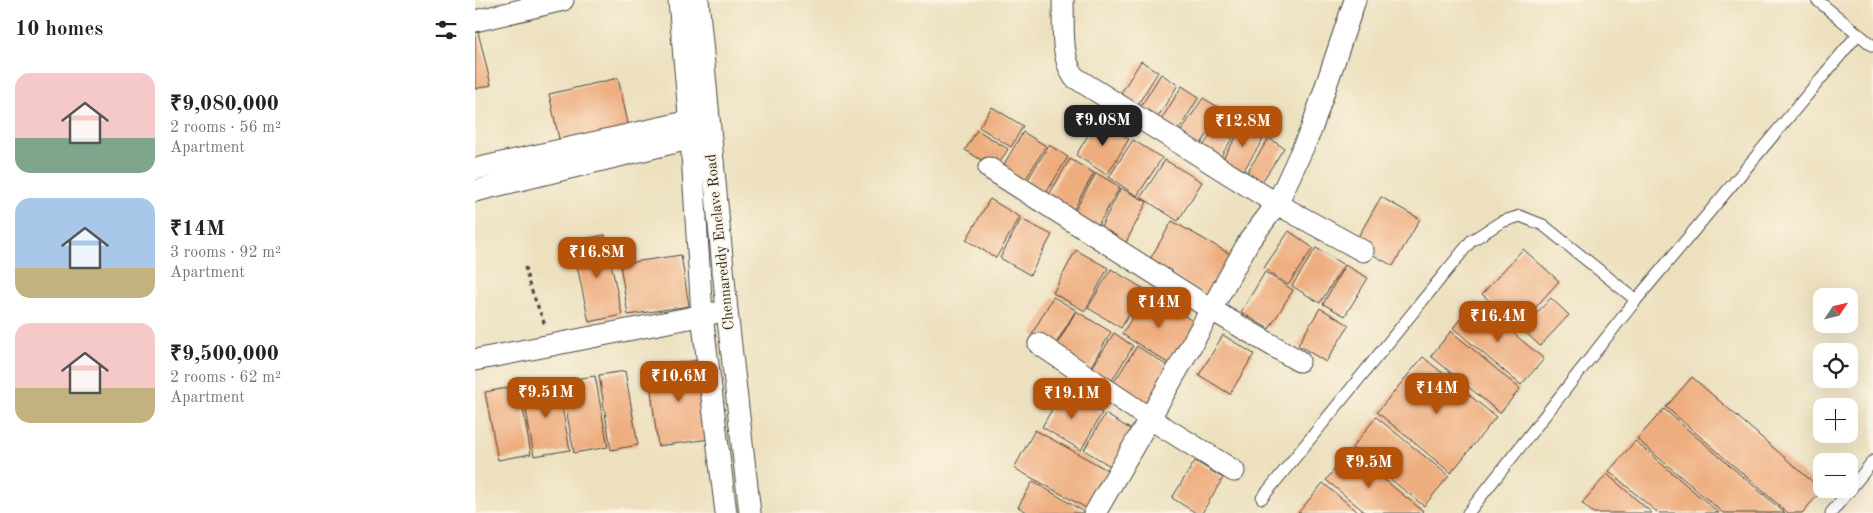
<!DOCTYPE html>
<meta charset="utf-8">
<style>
:root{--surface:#fff;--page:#f2f2f2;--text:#222;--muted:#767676;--accent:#b45309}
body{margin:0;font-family:"Old Standard TT",serif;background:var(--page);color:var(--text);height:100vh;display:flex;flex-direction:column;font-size:19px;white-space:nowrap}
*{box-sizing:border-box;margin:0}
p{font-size:16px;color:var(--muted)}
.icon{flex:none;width:28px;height:28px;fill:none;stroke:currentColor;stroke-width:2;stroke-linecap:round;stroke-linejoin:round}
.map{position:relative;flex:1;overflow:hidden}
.sheet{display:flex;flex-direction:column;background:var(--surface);width:475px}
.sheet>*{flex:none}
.needle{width:32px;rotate:55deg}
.controls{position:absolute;left:1338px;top:288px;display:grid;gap:10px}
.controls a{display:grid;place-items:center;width:45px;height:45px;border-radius:10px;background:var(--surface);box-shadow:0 5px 20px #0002;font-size:25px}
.price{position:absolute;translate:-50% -42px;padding:0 11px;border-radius:10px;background:var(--accent);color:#fff;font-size:16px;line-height:32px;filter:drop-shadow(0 1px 2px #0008)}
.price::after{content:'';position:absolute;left:50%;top:30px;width:15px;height:11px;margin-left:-8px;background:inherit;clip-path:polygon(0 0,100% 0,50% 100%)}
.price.active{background:#222;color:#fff}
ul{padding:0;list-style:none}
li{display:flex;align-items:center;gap:15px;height:125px;padding:0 15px}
li span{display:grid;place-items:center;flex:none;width:140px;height:100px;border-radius:15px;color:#555}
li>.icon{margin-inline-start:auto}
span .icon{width:60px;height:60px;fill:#fffc;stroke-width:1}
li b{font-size:21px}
h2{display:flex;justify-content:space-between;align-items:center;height:60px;padding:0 15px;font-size:21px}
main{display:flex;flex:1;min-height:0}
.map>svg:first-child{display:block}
.building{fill:#eead7f}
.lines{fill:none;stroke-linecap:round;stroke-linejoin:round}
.service-casing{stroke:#484641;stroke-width:13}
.minor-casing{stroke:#484641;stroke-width:23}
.path{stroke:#484641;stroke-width:3;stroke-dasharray:4 4;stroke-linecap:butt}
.service{stroke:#fff;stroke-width:11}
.minor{stroke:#fff;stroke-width:21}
.labels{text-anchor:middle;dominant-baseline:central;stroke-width:4;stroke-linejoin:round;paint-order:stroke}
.street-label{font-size:15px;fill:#2b2b2b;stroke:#fcf5e5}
</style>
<main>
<section class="sheet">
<h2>10 homes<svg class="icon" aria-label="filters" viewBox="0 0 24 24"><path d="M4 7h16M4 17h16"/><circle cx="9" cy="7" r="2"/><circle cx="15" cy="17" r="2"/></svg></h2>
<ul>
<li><span style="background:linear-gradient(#f6c9c9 65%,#7fa58c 0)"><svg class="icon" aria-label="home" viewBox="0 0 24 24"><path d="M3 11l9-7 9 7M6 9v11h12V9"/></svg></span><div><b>₹9,080,000</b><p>2 rooms · 56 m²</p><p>Apartment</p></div></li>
<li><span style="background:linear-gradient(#a9c7e8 70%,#c2b280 0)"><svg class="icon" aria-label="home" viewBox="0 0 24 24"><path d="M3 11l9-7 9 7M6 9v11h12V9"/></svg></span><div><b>₹14M</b><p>3 rooms · 92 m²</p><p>Apartment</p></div></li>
<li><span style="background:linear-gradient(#f6c9c9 65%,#c2b280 0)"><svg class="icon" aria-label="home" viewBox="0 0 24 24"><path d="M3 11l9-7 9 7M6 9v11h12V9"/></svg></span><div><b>₹9,500,000</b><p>2 rooms · 62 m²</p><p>Apartment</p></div></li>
</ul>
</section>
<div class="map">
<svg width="1398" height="513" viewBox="0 0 1398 513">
<rect width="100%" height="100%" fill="#fcf5e5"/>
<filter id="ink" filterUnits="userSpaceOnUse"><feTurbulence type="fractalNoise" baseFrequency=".02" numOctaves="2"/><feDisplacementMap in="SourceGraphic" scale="10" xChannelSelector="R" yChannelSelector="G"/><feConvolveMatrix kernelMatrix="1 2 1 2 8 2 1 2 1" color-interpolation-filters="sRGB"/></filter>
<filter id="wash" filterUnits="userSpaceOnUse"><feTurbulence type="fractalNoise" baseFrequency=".0096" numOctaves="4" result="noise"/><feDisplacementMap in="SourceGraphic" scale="20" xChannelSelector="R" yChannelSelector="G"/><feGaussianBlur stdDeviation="1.12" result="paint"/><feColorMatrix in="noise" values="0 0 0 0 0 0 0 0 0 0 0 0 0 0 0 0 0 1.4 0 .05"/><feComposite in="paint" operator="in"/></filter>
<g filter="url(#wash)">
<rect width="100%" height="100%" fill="#ece0be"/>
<g id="blocks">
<!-- building -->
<path class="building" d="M3 32 16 85 0 89V33Z
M666 61 683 72 660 109 643 98Z
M686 74 703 85 680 121 663 111Z
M143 78 155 132 86 148 74 94Z
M707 86 724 97 701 134 684 123Z
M728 98 748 110 724 147 704 134Z
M517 107 548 126 536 147 504 127Z
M750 112 767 123 744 159 727 148Z
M623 119 654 139 632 175 601 155Z
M770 123 790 136 767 173 747 160Z
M502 130 533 149 521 169 490 150Z
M548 132 571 146 547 185 525 171Z
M794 138 809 148 785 185 770 175Z
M658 140 687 158 662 196 634 177Z
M574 145 593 157 568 198 549 186Z
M595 159 619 173 597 212 572 198Z
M690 160 727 182 703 221 666 197Z
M621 173 645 187 622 227 598 214Z
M646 188 672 202 650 244 624 230Z
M906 197 945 219 918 266 879 244Z
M515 199 545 217 521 258 491 240Z
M546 219 577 235 555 275 525 258Z
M697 221 757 255 734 296 674 261Z
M814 231 838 248 813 285 789 268Z
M130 235 147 315 114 322 97 242Z
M841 248 869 265 845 303 817 286Z
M1048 249 1084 281 1043 327 1007 294Z
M601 250 633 268 610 311 578 293Z
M206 255 214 306 153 315 145 264Z
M870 265 893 278 870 316 848 304Z
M636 269 669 289 646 328 613 308Z
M790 272 818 290 794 329 766 312Z
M673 292 722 324 696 365 647 334Z
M578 297 601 310 579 347 557 334Z
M1076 298 1094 315 1065 346 1047 329Z
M1000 301 1069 359 1046 385 978 328Z
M845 308 874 325 851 362 823 345Z
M601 311 636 332 615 368 580 348Z
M976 331 1045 389 1025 413 956 356Z
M639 333 658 346 635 384 615 371Z
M748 335 779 354 755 394 724 375Z
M662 346 697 369 673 407 638 384Z
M948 357 1021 417 976 473 902 412Z
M225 360 235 439 183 446 173 367Z
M150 371 163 445 136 450 124 375Z
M120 376 133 447 99 453 86 381Z
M1217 377 1347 490 1327 513H1313L1191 407Z
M82 381 95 450 59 456 47 387Z
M44 386 56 454 23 460 10 392Z
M588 390 627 413 606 450 567 427Z
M1189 409 1310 513H1248L1162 439Z
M630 414 662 433 640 469 609 450Z
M901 417 974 476 949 506 877 448Z
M560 430 636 472 615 510 539 468Z
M1160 441 1244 513H1183L1134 471Z
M874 451 948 511 946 513H891L851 480Z
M720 461 748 478 727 513H721L697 498Z
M1132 474 1177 513H1118L1107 503Z
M558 481 611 513H554L543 507Z
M848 483 884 513H823Z"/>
</g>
</g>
<g filter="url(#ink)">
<use href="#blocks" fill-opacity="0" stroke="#484641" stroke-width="1"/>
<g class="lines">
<defs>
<path id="service" d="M1342 0 1398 46
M787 498 996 241 1026 222 1045 216 1068 225 1161 300
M993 513 1161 300 1383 34
M1356 513 1398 461"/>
<path id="minor" d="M204 0 216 138 227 315 251 513
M223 0 252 311 275 513
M588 0C589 26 585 55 599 77L802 204 888 251
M0 21 88 0
M514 168 737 310 824 361
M0 169 229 118
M0 191 230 135
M564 344 674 418 759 471
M0 360 239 313
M620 513 707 362 774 241 802 204 836 130 880 0"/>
</defs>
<!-- service casing -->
<use href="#service" class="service-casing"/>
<!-- minor casing -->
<use href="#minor" class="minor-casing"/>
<!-- path -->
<path class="path" d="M50 267 54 284 70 325"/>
<!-- service -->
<use href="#service" class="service"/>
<!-- minor -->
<use href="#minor" class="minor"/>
</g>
</g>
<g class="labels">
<!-- street labels -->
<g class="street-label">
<text transform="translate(246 242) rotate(-96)">Chennareddy Enclave Road</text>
</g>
</g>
</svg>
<div class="controls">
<a><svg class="needle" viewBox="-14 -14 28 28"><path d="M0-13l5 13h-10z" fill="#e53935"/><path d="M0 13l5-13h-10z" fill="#767676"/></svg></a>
<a><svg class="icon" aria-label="locate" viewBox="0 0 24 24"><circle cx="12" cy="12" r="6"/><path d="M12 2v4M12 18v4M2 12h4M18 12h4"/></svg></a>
<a>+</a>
<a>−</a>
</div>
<b class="price active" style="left:628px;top:147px">₹9.08M</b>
<b class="price" style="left:768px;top:148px">₹12.8M</b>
<b class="price" style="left:122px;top:279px">₹16.8M</b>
<b class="price" style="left:684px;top:329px">₹14M</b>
<b class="price" style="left:1023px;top:343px">₹16.4M</b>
<b class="price" style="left:204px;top:403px">₹10.6M</b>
<b class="price" style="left:962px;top:415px">₹14M</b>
<b class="price" style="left:71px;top:419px">₹9.51M</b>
<b class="price" style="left:597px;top:420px">₹19.1M</b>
<b class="price" style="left:894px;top:489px">₹9.5M</b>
</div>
</main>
